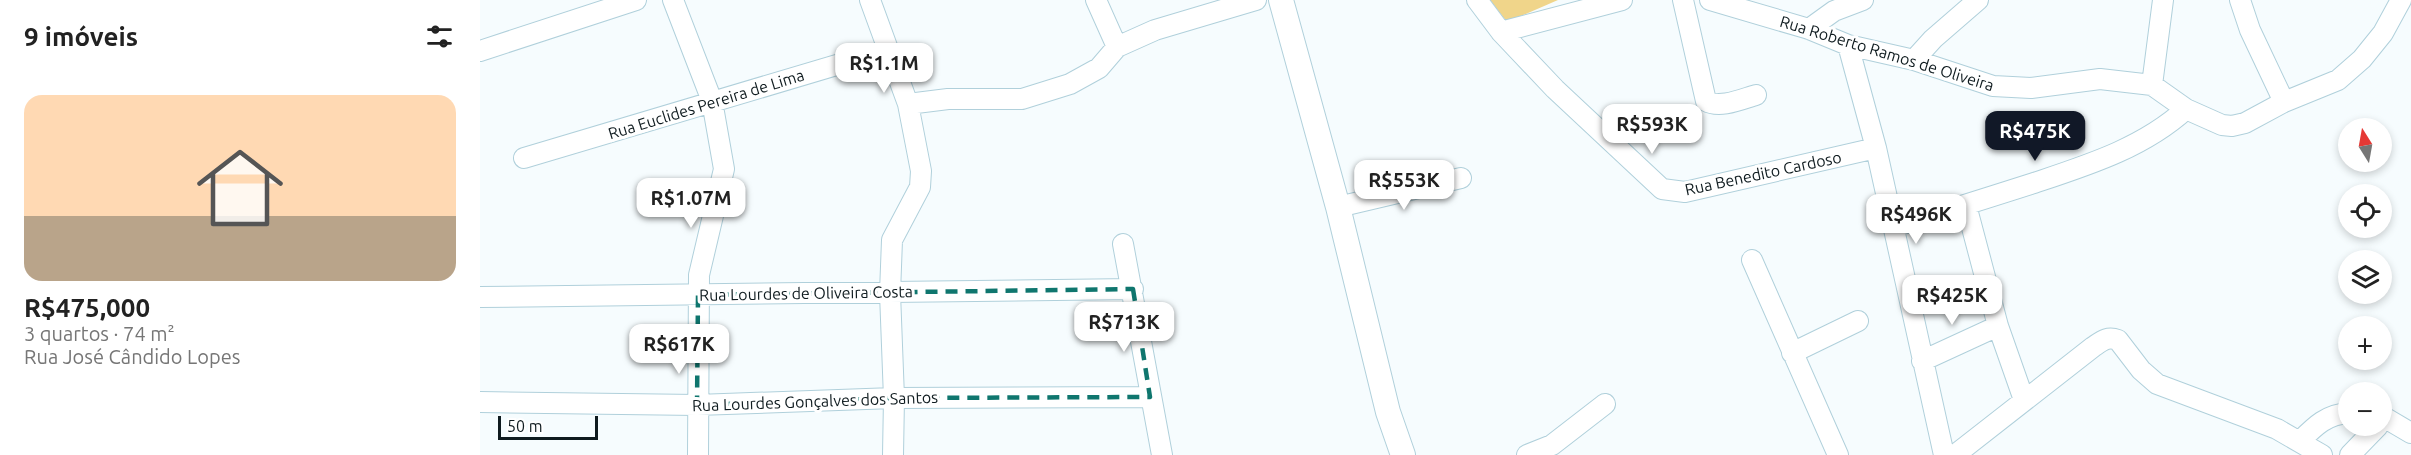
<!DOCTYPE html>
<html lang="pt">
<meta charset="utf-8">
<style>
:root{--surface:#fff;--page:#f2f2f2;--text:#222;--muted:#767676;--line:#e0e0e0;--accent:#111827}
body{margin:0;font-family:Ubuntu,sans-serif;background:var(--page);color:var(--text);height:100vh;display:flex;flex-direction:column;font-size:22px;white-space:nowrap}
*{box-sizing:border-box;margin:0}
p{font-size:20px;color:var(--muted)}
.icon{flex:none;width:33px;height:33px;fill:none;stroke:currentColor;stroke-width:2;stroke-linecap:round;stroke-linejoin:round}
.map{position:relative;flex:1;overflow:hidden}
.panel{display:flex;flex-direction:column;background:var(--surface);width:480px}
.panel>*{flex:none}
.needle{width:39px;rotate:349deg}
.fabs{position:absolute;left:1858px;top:118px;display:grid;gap:12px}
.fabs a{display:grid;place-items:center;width:54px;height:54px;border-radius:50%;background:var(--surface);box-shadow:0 3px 9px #0003;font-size:30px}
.scale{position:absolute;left:18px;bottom:15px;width:100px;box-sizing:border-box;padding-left:6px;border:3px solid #0f1b1f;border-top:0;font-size:16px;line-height:21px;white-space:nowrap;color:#0f1b1f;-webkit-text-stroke:4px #fff;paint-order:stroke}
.price{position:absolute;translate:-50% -51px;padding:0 14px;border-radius:12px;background:#fff;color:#222;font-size:20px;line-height:39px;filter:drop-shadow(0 2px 3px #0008)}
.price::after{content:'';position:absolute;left:50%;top:36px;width:18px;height:14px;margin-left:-9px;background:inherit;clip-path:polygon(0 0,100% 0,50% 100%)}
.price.active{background:var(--accent);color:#fff}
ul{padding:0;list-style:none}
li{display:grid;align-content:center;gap:12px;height:318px;padding:0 24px}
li+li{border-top:2px solid var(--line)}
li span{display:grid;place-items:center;height:186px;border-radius:18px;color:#555}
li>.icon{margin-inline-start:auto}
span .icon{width:108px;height:108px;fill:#fffc;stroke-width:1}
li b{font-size:26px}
h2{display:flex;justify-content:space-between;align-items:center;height:72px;padding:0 24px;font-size:26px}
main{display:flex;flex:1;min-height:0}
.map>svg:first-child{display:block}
.green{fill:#f0d58a}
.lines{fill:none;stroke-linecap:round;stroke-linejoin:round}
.minor-casing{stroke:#b0d0db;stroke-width:22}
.major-casing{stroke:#b0d0db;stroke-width:26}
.minor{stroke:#fff;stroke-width:20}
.major{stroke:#fff;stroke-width:24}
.marked{fill:none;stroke:#0f766e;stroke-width:4.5;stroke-dasharray:12 8;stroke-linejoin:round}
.labels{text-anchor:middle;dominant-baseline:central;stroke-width:6;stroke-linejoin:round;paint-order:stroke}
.street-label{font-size:16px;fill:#0f1b1f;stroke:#fff}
</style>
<main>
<section class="panel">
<h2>9 imóveis<svg class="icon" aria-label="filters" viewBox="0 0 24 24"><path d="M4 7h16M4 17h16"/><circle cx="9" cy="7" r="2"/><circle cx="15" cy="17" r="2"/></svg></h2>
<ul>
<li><span style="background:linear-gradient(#ffd9b3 65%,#b9a48a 0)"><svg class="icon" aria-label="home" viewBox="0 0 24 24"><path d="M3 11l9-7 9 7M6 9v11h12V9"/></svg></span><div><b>R$475,000</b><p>3 quartos · 74 m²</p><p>Rua José Cândido Lopes</p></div></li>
</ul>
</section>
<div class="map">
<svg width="1931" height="455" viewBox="0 0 1931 455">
<rect width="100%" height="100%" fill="#f6fcfe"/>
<!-- green -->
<path class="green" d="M1010 0H1078L1027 22Z"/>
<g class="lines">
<defs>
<path id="minor" d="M193 0 232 101 244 169 219 275 218 455
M390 0 428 104 441 171 440 187 412 240 410 293 414 398 413 455
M616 0 637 47
M997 0 1021 32 1075 89 1182 189 1205 192 1396 148
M1203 0 1226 101C1240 109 1262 99 1276 95
M1230 0 1329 29 1368 45 1434 60 1513 86 1551 88 1620 79 1672 85 1706 109 1742 125 1752 126 1765 123 1804 102 1858 80 1882 59 1903 33 1921 0
M1760 0 1770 30 1804 102
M1329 29 1354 11 1383 0
M1021 32 1142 0
M1368 45 1396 148 1464 455
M0 51 156 0
M1434 60 1453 39 1498 0
M1672 85 1683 0
M428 104 468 99H542L590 84 619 68 637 47 675 30 776 0
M44 158 407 50
M1486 205 1518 326 1544 400
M858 207 981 178
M1413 227C1460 213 1507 198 1554 183 1608 165 1663 148 1706 109
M643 244 682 455
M1272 260 1358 455
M0 297 653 289
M1312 353 1378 321
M1442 361 1518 326
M0 402 217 405 414 398 670 397
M1902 416 1931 433
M1820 441C1835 426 1847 414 1869 413
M1047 455 1072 445 1125 404
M1475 455 1613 347C1622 341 1627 336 1638 340L1661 370 1677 384 1797 429 1842 455
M1870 455 1898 426"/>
<path id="major" d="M801 0 858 207 908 412 923 455"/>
</defs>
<!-- minor casing -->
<use href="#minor" class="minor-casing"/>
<!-- major casing -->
<use href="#major" class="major-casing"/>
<!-- minor -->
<use href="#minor" class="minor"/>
<!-- major -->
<use href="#major" class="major"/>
</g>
<!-- marked area -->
<path class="marked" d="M653 289 670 397 414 398 217 405 218 295Z"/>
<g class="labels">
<!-- street labels -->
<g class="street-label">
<text transform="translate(1407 53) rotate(17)">Rua Roberto Ramos de Oliveira</text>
<text transform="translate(226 104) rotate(-17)">Rua Euclides Pereira de Lima</text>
<text transform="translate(1283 173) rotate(-12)">Rua Benedito Cardoso</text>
<text transform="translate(326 293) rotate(-1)">Rua Lourdes de Oliveira Costa</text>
<text transform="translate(335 401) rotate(-2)">Rua Lourdes Gonçalves dos Santos</text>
</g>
</g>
</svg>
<div class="fabs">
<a><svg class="needle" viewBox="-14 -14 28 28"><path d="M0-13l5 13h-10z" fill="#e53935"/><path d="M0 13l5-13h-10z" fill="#767676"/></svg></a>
<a><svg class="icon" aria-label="locate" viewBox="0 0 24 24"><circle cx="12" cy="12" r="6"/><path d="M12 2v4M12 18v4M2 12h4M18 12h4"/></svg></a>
<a><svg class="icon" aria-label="layers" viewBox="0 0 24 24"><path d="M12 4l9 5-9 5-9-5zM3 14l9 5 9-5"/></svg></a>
<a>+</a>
<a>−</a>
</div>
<div class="scale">50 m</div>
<b class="price" style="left:404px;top:94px">R$1.1M</b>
<b class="price" style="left:1172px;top:155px">R$593K</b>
<b class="price active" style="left:1555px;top:162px">R$475K</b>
<b class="price" style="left:924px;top:211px">R$553K</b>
<b class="price" style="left:211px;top:229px">R$1.07M</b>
<b class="price" style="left:1436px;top:245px">R$496K</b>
<b class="price" style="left:1472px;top:326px">R$425K</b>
<b class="price" style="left:644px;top:353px">R$713K</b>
<b class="price" style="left:199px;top:375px">R$617K</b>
</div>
</main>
